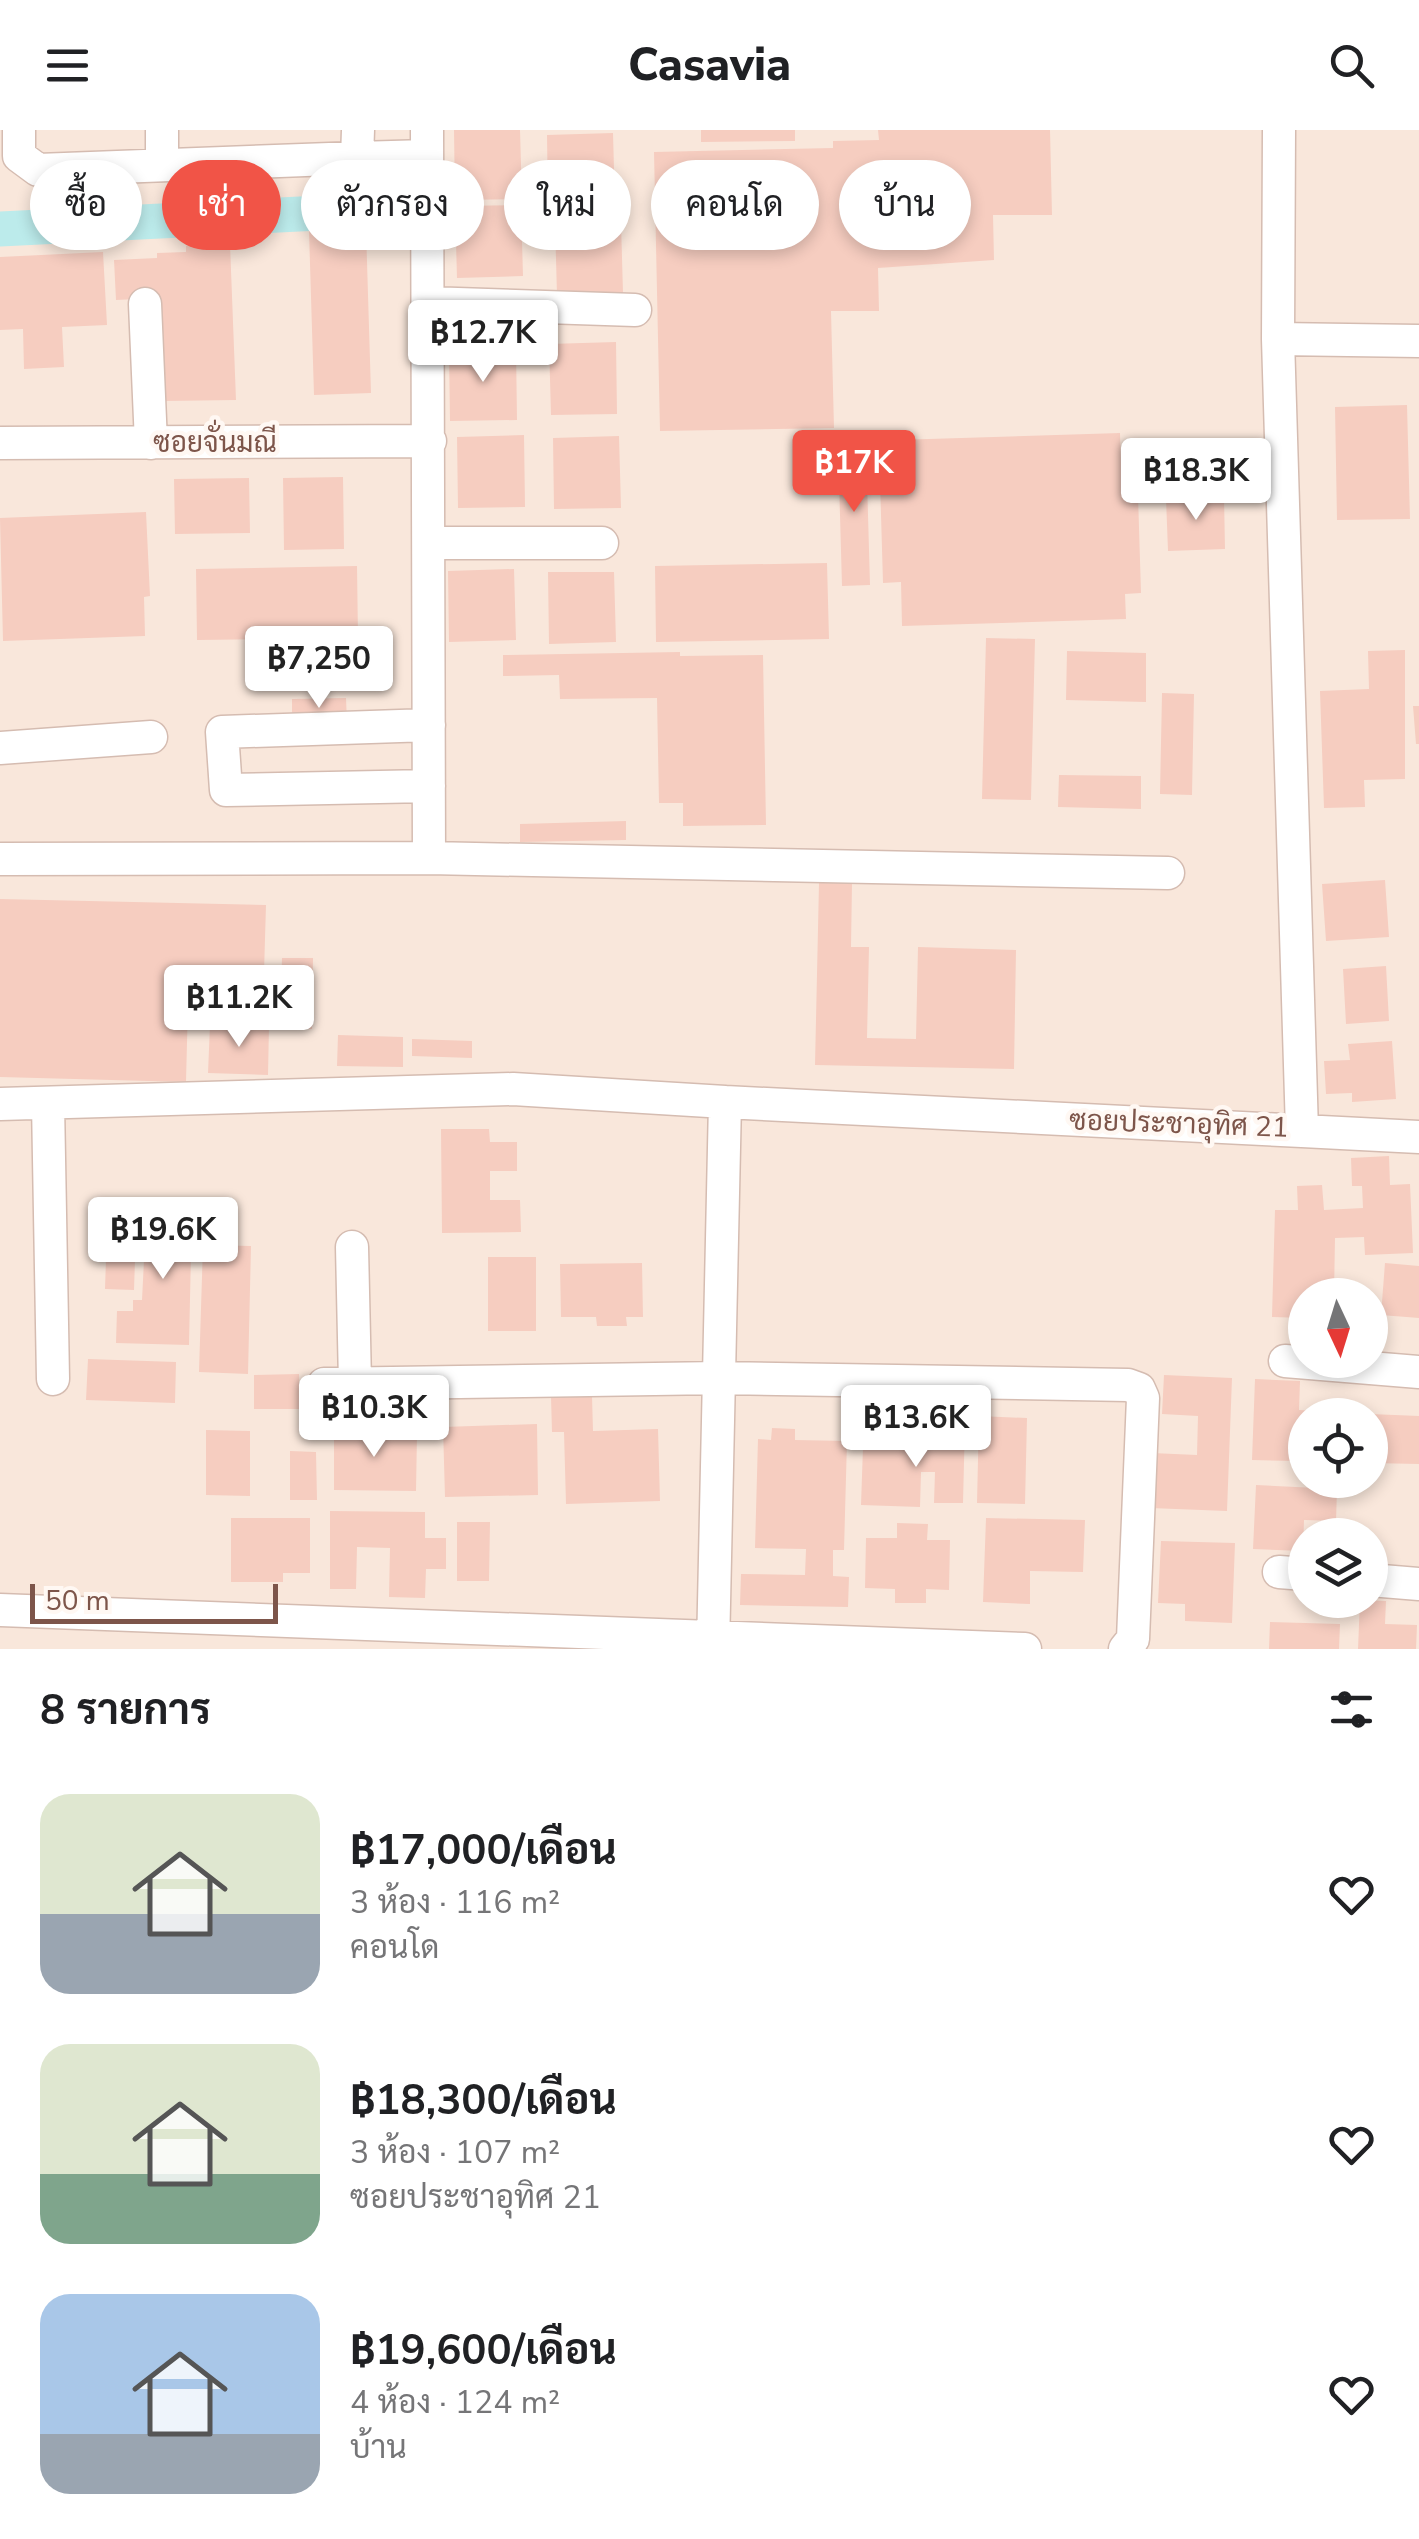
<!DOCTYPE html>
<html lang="th">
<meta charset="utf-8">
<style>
:root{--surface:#fff;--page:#f6f6f6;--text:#202124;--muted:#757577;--accent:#f15447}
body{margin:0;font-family:"Nunito Sans",Sarabun,sans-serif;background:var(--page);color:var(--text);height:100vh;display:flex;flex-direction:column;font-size:38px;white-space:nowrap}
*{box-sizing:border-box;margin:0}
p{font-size:32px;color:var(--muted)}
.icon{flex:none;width:55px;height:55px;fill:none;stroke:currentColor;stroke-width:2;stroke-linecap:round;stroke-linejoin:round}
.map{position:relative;height:1519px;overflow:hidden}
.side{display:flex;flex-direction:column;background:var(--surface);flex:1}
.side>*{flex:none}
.hud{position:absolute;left:30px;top:30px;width:1360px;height:90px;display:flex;gap:20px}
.needle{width:65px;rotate:176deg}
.fabs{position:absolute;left:1288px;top:1148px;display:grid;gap:20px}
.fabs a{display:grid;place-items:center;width:100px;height:100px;border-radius:50%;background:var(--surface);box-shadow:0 5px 15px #0003;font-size:50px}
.scale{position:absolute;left:30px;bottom:25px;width:248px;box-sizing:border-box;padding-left:10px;border:5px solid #7d554a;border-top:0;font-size:28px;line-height:35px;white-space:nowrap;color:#7d554a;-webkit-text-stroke:8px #fff8f3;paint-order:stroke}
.price{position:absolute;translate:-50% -85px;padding:0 22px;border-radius:10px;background:#fff;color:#222;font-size:32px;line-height:65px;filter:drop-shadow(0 2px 5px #0008)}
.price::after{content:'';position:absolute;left:50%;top:60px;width:30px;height:22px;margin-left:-15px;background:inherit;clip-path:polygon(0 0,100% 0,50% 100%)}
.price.selected{background:var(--accent);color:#fff}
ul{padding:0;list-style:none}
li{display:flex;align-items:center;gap:30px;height:250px;padding:0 40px}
li span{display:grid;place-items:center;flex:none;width:280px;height:200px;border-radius:30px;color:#555}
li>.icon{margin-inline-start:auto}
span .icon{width:120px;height:120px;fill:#fffc;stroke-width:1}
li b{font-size:42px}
h2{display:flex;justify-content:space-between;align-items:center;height:120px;padding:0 40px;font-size:42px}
.chip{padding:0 35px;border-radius:45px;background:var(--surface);box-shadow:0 5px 15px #0003;font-size:35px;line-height:90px}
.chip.selected{background:var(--accent);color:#fff}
header{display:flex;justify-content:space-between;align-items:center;height:130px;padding:0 40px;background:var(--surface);font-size:45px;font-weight:800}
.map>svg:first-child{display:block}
.residential{fill:#f9e7db;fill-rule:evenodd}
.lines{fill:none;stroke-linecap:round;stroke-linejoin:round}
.canal{stroke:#bcebeb;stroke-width:35}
.building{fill:#f6cdc0}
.minor-casing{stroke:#d5bcb1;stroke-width:35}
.minor{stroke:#fff;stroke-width:32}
.labels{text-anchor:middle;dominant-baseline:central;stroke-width:9;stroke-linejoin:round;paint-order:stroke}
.street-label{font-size:28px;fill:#7d554a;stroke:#fff8f3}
</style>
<header><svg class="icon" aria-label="menu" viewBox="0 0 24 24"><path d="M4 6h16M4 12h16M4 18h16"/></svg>Casavia<svg class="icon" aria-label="search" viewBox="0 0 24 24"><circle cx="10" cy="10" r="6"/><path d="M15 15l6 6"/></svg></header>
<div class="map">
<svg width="1419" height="1519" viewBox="0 0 1419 1519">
<rect width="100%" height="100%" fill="#fef4eb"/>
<!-- residential -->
<path class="residential" d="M0 0H1419V1519H0ZM1305 1165H1370V1230H1305ZM1305 1285H1370V1350H1305ZM1305 1405H1370V1470H1305Z"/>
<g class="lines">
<!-- canal -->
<path class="canal" d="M0 99 401 79"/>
</g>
<!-- building -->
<path class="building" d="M454 0H520L522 69 455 70Z
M701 0H795V11L701 12Z
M878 0H1050L1052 85H993L994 130 878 138 879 181H831L834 298 660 301 654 22 833 18V11L879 10Z
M613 3 615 75 548 76 547 5Z
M521 75 523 146 457 148 455 76Z
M621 92 623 163 557 165 555 93Z
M366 99 371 263 314 265 309 101Z
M230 114 236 270 163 271 159 168 116 170 114 130 157 128V123L186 122V116Z
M103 122 107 195 62 197 64 237 24 239 23 199 0 200V127Z
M616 212 617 284 551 285 549 214Z
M516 218 517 290 450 291 449 220Z
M1407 275 1410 389 1337 390 1335 277Z
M1120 303 1121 333 1137 332 1141 463 1125 464 1126 489 902 496 901 452 883 453 880 350H898L896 310Z
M524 305 525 377 458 378 457 307Z
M619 306 621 378 554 379 553 308Z
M838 314H866L870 455 842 456Z
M343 347 344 419 284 420 283 348Z
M249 348 250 403 175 404 174 349Z
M1224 366 1225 419 1168 421 1166 368Z
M146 382 150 466 144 467 145 506 3 511 0 388Z
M827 433 829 509 656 512 655 436Z
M357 436 358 508 197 510 196 439Z
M514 439 516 510 449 512 448 441Z
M548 442H614L616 512 549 514Z
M986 508 1035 509 1031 670 982 669Z
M1405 520V649L1364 650 1365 677 1324 678 1320 561 1369 559 1368 521Z
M1067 521 1146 523V572L1066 570Z
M680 522V526L763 525 766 695 683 696V673H659L657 568 560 569 559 545 503 546V525Z
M1162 563 1194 564 1192 665 1160 664Z
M346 568 347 593 292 594V569Z
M1413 576H1419V614H1416Z
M1059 645 1141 646V679L1058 677Z
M626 691V710L520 712V694Z
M1385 750 1389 807 1326 811 1322 754Z
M819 753H852L851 817H869L867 908 916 909 918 817 1016 820 1014 939 815 935Z
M0 769 266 775 263 876 188 874 186 952 0 947Z
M282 828H313L312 899 280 898Z
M1386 836 1389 891 1346 894 1343 839Z
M210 895 269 896 268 945 208 943Z
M338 905 403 907V937L337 936Z
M412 909 472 911V928L412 926Z
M1392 911 1396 969 1352 972V963L1326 964 1324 931 1350 930 1348 914Z
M441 999H489L490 1012H517V1041H490V1070H520L521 1102 442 1103Z
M1389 1026 1390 1055 1410 1054 1413 1123 1365 1125 1364 1107 1335 1108 1334 1165H1305V1188L1272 1187 1275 1080H1298L1297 1056 1322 1055 1324 1080 1363 1078 1362 1056H1352L1351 1028Z
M146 1076 192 1077 189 1215 116 1213 117 1181H133V1170H142L144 1130 153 1131 154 1119H145Z
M203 1115 251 1116 248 1244 199 1242Z
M488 1127H536V1201H488Z
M106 1129 135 1130 134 1160 105 1159Z
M642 1133 643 1187H626L627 1196H597L596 1187H561L560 1134Z
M1385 1133 1419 1136V1188L1381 1185Z
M88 1229 176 1232 175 1273 86 1270Z
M299 1244 300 1279H254V1245Z
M1164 1245 1232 1248 1227 1381 1150 1378 1152 1323 1197 1325 1198 1286 1162 1284Z
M1255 1249 1300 1251 1299 1280 1335 1282 1305 1285V1327H1297V1331L1252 1330Z
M592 1266 593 1301 658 1299 660 1371 566 1374 564 1302H552L551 1267Z
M1370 1284 1419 1286V1334L1370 1333Z
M979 1286 1027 1288 1025 1374 977 1373Z
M936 1291 965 1292 963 1373H934L935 1342H921L920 1377 861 1375 863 1317 935 1319Z
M537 1294 538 1365 445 1367 443 1297Z
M334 1296H380V1304H417L416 1361 334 1360Z
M772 1298 795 1299V1310L847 1311 844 1420H833V1446L849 1447 848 1477 740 1475 741 1444 805 1445 806 1419 755 1418 758 1309 771 1310Z
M206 1300 250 1301V1366L206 1365Z
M290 1321 316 1322 317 1370H290Z
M1256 1355 1337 1359 1336 1391 1304 1390 1303 1421 1253 1419Z
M330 1381 425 1382V1408H446V1439H426L425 1468 389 1467 390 1418 357 1417 356 1459H330Z
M231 1388H310V1443H283V1452H231Z
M986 1388 1085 1390 1083 1442 1030 1441V1474L983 1472Z
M457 1392H490L489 1451H457Z
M897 1393 928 1394 927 1410H950L949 1460 926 1459V1473H895V1459L865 1458 866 1408H897Z
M1161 1411 1235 1413 1232 1493 1185 1491V1474L1158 1473Z
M1360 1470 1386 1471 1385 1494 1417 1495 1416 1519H1358Z
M1270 1492 1340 1494 1339 1519H1269Z"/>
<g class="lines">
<defs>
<path id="minor" d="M19 0V26L38 40 357 28 358 0
M427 0 429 728
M357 28 427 26
M162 34V0
M428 173 635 180
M145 174 151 313
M1278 209 1419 211
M0 313 430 311
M430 413H602
M0 618 151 607
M429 656 226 660 222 602 429 595
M0 729 429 728 1168 743
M48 973 53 1249
M0 974 513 959 725 972
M1302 1001 1419 1007
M352 1117 355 1253
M1285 1231 1419 1242
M324 1254 719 1248 1128 1255 1139 1259 1143 1268 1133 1509 1125 1519
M1279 1442 1305 1444
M1370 1450 1419 1454
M0 1480 1025 1519
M713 1519 725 972 1302 1001 1278 209 1279 0"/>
</defs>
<!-- minor casing -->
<use href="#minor" class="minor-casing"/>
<!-- minor -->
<use href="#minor" class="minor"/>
</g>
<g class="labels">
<!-- street labels -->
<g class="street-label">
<text x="215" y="313">ซอยจั่นมณี</text>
<text transform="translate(1179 994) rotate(2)">ซอยประชาอุทิศ 21</text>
</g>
</g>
</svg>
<div class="fabs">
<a><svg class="needle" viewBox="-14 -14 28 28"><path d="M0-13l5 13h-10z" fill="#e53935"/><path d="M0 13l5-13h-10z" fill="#757577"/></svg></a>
<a><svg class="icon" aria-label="locate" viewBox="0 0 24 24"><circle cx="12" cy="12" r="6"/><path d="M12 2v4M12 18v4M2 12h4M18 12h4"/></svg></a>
<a><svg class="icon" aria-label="layers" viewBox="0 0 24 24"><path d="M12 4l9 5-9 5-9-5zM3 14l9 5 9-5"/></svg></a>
</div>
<div class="scale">50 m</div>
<b class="price" style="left:483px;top:255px">฿12.7K</b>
<b class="price selected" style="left:854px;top:385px">฿17K</b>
<b class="price" style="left:1196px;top:393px">฿18.3K</b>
<b class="price" style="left:319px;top:581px">฿7,250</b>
<b class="price" style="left:239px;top:920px">฿11.2K</b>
<b class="price" style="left:163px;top:1152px">฿19.6K</b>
<b class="price" style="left:374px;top:1330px">฿10.3K</b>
<b class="price" style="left:916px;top:1340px">฿13.6K</b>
<div class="hud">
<a class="chip">ซื้อ</a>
<a class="chip selected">เช่า</a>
<a class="chip">ตัวกรอง</a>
<a class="chip">ใหม่</a>
<a class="chip">คอนโด</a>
<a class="chip">บ้าน</a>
</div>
</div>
<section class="side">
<h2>8 รายการ<svg class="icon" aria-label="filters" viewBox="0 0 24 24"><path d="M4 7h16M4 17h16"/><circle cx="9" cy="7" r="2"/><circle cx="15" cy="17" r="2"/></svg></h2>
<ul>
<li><span style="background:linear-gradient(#dfe7d0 60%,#9aa5b1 0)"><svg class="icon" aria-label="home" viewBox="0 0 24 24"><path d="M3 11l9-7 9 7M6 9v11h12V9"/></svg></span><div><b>฿17,000/เดือน</b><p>3 ห้อง · 116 m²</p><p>คอนโด</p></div><svg class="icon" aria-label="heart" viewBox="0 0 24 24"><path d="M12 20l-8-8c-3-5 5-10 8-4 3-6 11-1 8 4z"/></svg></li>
<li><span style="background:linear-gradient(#dfe7d0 65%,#7fa58c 0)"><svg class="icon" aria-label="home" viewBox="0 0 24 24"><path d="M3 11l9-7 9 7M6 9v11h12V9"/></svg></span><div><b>฿18,300/เดือน</b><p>3 ห้อง · 107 m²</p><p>ซอยประชาอุทิศ 21</p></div><svg class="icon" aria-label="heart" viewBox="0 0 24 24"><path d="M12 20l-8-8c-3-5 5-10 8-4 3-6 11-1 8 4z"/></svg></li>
<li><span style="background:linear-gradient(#a9c7e8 70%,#9aa5b1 0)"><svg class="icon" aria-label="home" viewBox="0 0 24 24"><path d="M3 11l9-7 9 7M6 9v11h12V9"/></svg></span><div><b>฿19,600/เดือน</b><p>4 ห้อง · 124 m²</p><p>บ้าน</p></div><svg class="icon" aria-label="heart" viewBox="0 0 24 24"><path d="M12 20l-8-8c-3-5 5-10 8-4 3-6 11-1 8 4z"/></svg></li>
</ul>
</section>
